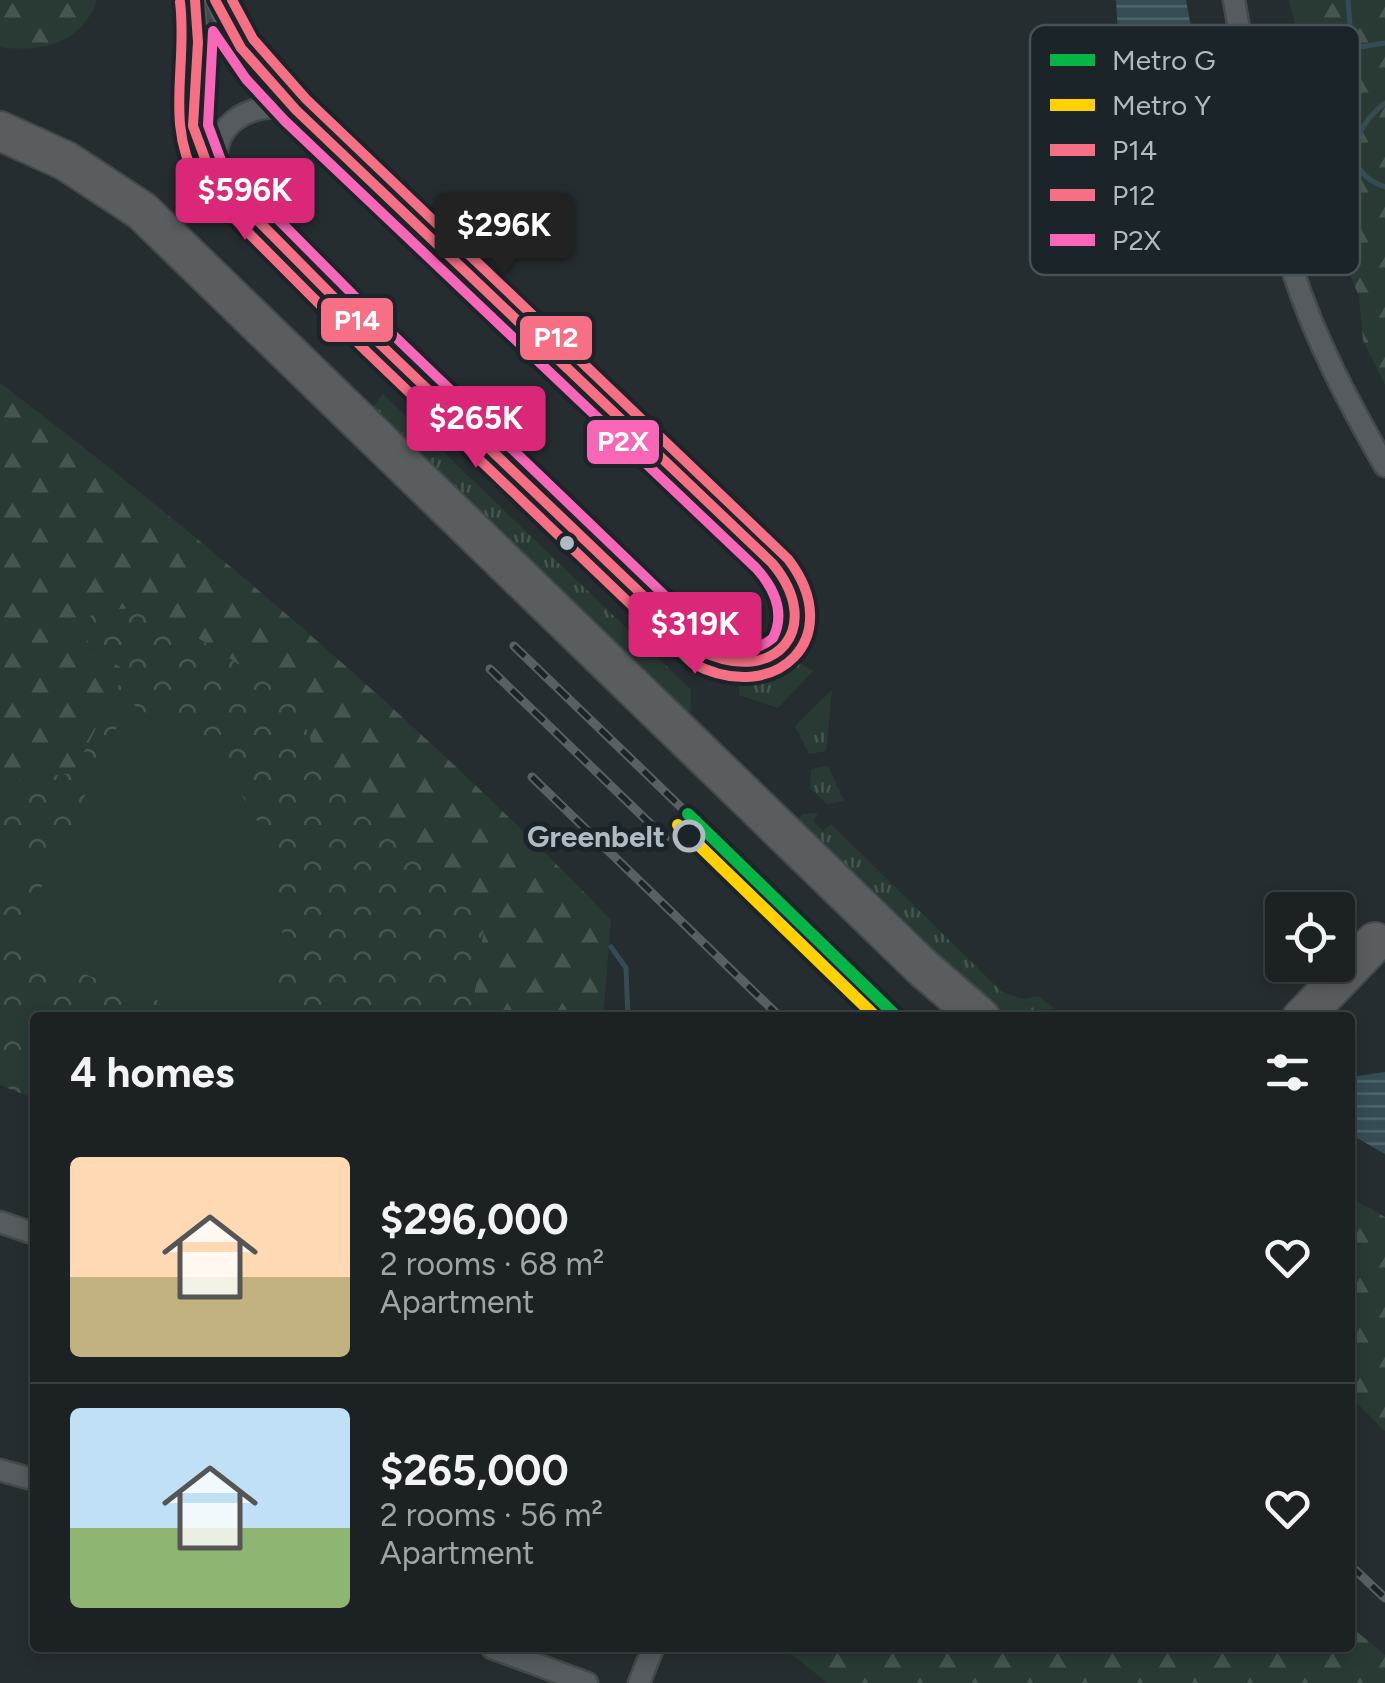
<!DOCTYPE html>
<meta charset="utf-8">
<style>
:root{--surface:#1c2224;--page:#292f31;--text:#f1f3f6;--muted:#a0a4a6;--line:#3a3f41;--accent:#db2777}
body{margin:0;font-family:Figtree,sans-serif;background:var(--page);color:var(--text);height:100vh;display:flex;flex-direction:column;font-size:38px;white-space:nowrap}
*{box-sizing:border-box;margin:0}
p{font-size:32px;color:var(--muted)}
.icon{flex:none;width:55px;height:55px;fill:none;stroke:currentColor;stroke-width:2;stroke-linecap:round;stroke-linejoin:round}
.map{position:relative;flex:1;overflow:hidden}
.side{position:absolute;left:30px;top:1012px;width:1325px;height:640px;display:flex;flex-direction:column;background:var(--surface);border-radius:10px;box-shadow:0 5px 15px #0003,0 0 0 2px var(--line)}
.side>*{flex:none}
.fabs{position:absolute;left:1265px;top:892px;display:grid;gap:20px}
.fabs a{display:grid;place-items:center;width:90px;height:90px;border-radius:10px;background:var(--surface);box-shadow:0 5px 15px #0003,0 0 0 2px var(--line);font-size:50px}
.price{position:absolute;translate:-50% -85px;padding:0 22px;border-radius:10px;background:var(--accent);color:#fff;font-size:32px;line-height:65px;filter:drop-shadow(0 2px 5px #0008)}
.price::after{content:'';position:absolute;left:50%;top:60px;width:30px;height:22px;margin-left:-15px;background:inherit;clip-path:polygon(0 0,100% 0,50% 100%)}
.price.on{background:#222;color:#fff}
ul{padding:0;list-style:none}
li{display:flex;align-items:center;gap:30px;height:250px;padding:0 40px}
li+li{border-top:2px solid var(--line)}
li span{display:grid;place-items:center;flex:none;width:280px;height:200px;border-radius:10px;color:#555}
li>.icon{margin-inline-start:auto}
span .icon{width:120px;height:120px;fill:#fffc;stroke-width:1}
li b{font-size:42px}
h2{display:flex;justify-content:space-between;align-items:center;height:120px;padding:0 40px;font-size:42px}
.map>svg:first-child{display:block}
.grass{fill:url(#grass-tufts)}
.forest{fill:url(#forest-firs)}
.park{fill:url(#park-crowns)}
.garden{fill:#293a35}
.water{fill:url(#water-rules)}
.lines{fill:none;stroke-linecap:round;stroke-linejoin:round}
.stream{stroke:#354c54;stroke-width:5}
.minor-casing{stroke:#44494b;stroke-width:25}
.motorway-casing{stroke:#43494b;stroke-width:42}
.minor{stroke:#555b5f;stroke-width:20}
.motorway{stroke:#5a5d5f;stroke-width:38}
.rail-casing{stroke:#595f62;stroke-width:9}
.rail{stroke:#1b2429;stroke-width:5;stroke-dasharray:15;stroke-linecap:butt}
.bus-1-casing{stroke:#1b2429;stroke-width:18}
.bus-2-casing{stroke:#1b2429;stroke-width:18}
.bus-3-casing{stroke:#1b2429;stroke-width:18}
.bus-1{stroke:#f76f85;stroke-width:10}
.bus-2{stroke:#f76f85;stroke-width:10}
.bus-3{stroke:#fa66b7;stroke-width:10}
.metro-1-casing{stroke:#1b2429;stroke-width:20}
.metro-2-casing{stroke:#1b2429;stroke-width:20}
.metro-1{stroke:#06b546;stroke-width:12}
.metro-2{stroke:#ffd100;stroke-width:12}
.bus-dot{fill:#afbbc1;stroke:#1b2429;stroke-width:4}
.stop-dot{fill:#1b2429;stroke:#afbbc1;stroke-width:5}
.labels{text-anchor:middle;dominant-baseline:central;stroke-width:10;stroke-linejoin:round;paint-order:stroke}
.stop-label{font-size:30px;font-weight:bold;fill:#afbbc1;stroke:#1b2429;text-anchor:end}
.key{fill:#1b2429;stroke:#475157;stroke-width:2.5}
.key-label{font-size:28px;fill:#afbbc1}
.line-badge{stroke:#1b2429;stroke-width:4}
.badge-label{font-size:28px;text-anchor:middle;font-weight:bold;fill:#fff}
</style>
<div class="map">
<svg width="1385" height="1683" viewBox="0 0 1385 1683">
<defs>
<pattern id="grass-tufts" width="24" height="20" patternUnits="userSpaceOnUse" patternTransform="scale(2.5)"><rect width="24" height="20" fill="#293a35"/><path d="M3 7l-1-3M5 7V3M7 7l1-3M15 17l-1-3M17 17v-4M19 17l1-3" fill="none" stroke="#465550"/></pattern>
<pattern id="forest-firs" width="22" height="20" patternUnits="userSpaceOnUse" patternTransform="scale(2.5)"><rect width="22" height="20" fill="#293a35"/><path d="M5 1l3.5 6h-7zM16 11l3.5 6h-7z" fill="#465550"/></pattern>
<pattern id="park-crowns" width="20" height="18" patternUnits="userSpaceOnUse" patternTransform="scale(2.5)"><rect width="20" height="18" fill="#293a35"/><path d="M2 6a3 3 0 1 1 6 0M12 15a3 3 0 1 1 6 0" fill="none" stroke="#465550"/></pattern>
<pattern id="water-rules" width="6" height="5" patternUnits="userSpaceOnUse" patternTransform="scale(2.5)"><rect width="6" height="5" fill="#354c54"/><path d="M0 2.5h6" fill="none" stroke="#50646b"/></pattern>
</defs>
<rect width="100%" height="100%" fill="#262d30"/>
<!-- grass -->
<path class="grass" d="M383 394 691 690 690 727 367 415Z
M795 660 813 671 778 708 739 695V680L759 677Z
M832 690 826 751 809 754 795 726Z
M828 766 844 801 827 804 810 788 811 769Z
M818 813 813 821 823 831 831 824 1002 992 1022 999 1038 996 1055 1009 988 1012 793 826 803 814Z"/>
<!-- forest -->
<path class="forest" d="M0 0H97C82 43 42 53 0 47Z
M1289 0H1385V385L1363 340 1359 296 1324 217 1310 86Z
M0 383C216 547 423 725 611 920L603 1017H471L484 926 457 885 368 819 318 763 298 703 181 627 88 647 127 670 73 773 0 782Z
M1350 1197 1385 1217V1431L1350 1396Z
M1350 1626 1385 1655V1683H828L790 1653 792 1648H1350Z"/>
<!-- park -->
<path class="park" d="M141 608 181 627 298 703 318 763 368 819 457 885 484 926 471 1017 35 1018V1099L0 1085V782L73 773 126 671 88 646 87 620 96 610Z"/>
<!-- garden -->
<path class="garden" d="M129 702C163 725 198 747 227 777 284 838 296 942 268 1017H203L29 954 23 927Z
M0 838 34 858 0 917Z"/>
<!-- water -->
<path class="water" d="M1116 0H1186L1201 81 1196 91C1121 127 1119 51 1116 0Z
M1385 1072V1154L1350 1134V1077Z"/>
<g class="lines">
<!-- stream -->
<path class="stream" d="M1348 0 1351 38 1360 47 1385 43
M1385 103C1353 128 1338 170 1385 187
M611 947 626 968 628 1018"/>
<defs>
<path id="minor" d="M195 0C197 16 199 32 198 48 197 95 181 129 210 172L377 341 701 651C752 683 811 657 790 592 785 575 770 561 758 548 623 422 486 298 355 167 305 117 241 68 215 0
M1234 0C1250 91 1264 183 1293 271 1315 340 1349 403 1385 466
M220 181C203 126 249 99 297 109
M0 1222 35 1234
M0 1470 35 1480
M492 1648 587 1683
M639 1683 653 1648"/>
<path id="motorway" d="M0 131 66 161 142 211 922 967 981 1018
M1302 1018 1375 942"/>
</defs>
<!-- minor casing -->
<use href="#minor" class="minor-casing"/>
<!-- motorway casing -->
<use href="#motorway" class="motorway-casing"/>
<!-- minor -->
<use href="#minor" class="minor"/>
<!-- motorway -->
<use href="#motorway" class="motorway"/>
<defs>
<path id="rail" d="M514 646 688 814
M490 669 665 838
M532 777 781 1018
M1350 1565 1385 1598"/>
</defs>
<!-- rail casing -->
<use href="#rail" class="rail-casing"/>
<!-- rail -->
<use href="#rail" class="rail"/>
<defs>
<path id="bus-1" d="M195 0 198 42 193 126 210 172 377 341 701 651C776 687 826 627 772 563L296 110 241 48 215 0"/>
<path id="bus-2" d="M180 2C188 64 164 125 198 182L367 352 692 663C776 708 848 637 788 559L306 99 253 39 232 0"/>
<path id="bus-3" d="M213 31 246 79 285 121 756 568C774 588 786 612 773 638 753 655 731 649 710 639L388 330 222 163 208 125Z"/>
</defs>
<!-- bus-1 casing -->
<use href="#bus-1" class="bus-1-casing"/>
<!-- bus-2 casing -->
<use href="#bus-2" class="bus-2-casing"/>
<!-- bus-3 casing -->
<use href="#bus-3" class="bus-3-casing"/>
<!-- bus-1 -->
<use href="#bus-1" class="bus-1"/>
<!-- bus-2 -->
<use href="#bus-2" class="bus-2"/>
<!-- bus-3 -->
<use href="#bus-3" class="bus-3"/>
<defs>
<path id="metro-1" d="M688 814 898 1018"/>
<path id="metro-2" d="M678 825 877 1018"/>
</defs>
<!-- metro-1 casing -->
<use href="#metro-1" class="metro-1-casing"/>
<!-- metro-2 casing -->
<use href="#metro-2" class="metro-2-casing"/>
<!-- metro-1 -->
<use href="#metro-1" class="metro-1"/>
<!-- metro-2 -->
<use href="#metro-2" class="metro-2"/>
</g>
<!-- markers -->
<circle class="bus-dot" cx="567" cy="543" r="9"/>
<circle class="stop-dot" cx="689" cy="836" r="14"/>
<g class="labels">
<!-- stop labels -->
<g class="stop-label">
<text x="665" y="836">Greenbelt</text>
</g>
</g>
<!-- legend -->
<rect x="1030" y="25" width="330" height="250" rx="15" class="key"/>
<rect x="1050" y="54" width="45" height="12" fill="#06b546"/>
<rect x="1050" y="99" width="45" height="12" fill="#ffd100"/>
<rect x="1050" y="144" width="45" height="12" fill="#f76f85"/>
<rect x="1050" y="189" width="45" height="12" fill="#f76f85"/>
<rect x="1050" y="234" width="45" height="12" fill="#fa66b7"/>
<g class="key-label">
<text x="1112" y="70">Metro G</text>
<text x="1112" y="115">Metro Y</text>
<text x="1112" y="160">P14</text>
<text x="1112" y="205">P12</text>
<text x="1112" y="250">P2X</text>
</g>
<g class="line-badge">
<rect x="319" y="296" width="76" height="48" rx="10" fill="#f76f85"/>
<rect x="518" y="314" width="76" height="48" rx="10" fill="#f76f85"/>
<rect x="585" y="418" width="76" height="48" rx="10" fill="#fa66b7"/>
</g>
<g class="badge-label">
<text x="357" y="330">P14</text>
<text x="556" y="347">P12</text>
<text x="623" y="451">P2X</text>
</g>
</svg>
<div class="fabs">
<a><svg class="icon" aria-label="locate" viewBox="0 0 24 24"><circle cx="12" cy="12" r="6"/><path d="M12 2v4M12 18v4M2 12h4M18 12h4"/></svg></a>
</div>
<b class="price" style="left:245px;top:243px">$596K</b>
<b class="price on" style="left:504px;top:278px">$296K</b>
<b class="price" style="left:476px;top:471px">$265K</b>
<b class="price" style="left:695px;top:677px">$319K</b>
<section class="side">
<h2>4 homes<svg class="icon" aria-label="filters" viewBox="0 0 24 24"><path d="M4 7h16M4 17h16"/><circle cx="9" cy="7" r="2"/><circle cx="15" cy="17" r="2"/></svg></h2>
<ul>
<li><span style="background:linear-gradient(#ffd9b3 60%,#c2b280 0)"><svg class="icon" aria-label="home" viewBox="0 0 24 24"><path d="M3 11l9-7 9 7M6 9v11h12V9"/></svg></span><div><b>$296,000</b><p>2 rooms · 68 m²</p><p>Apartment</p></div><svg class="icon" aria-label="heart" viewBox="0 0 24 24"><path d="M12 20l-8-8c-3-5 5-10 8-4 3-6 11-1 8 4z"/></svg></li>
<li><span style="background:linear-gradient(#bfe0f5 60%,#8fb573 0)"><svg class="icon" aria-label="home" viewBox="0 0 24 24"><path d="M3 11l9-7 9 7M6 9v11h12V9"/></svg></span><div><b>$265,000</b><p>2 rooms · 56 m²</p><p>Apartment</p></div><svg class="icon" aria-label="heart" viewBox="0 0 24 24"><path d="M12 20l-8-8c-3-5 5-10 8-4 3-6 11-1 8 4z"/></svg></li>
</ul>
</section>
</div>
